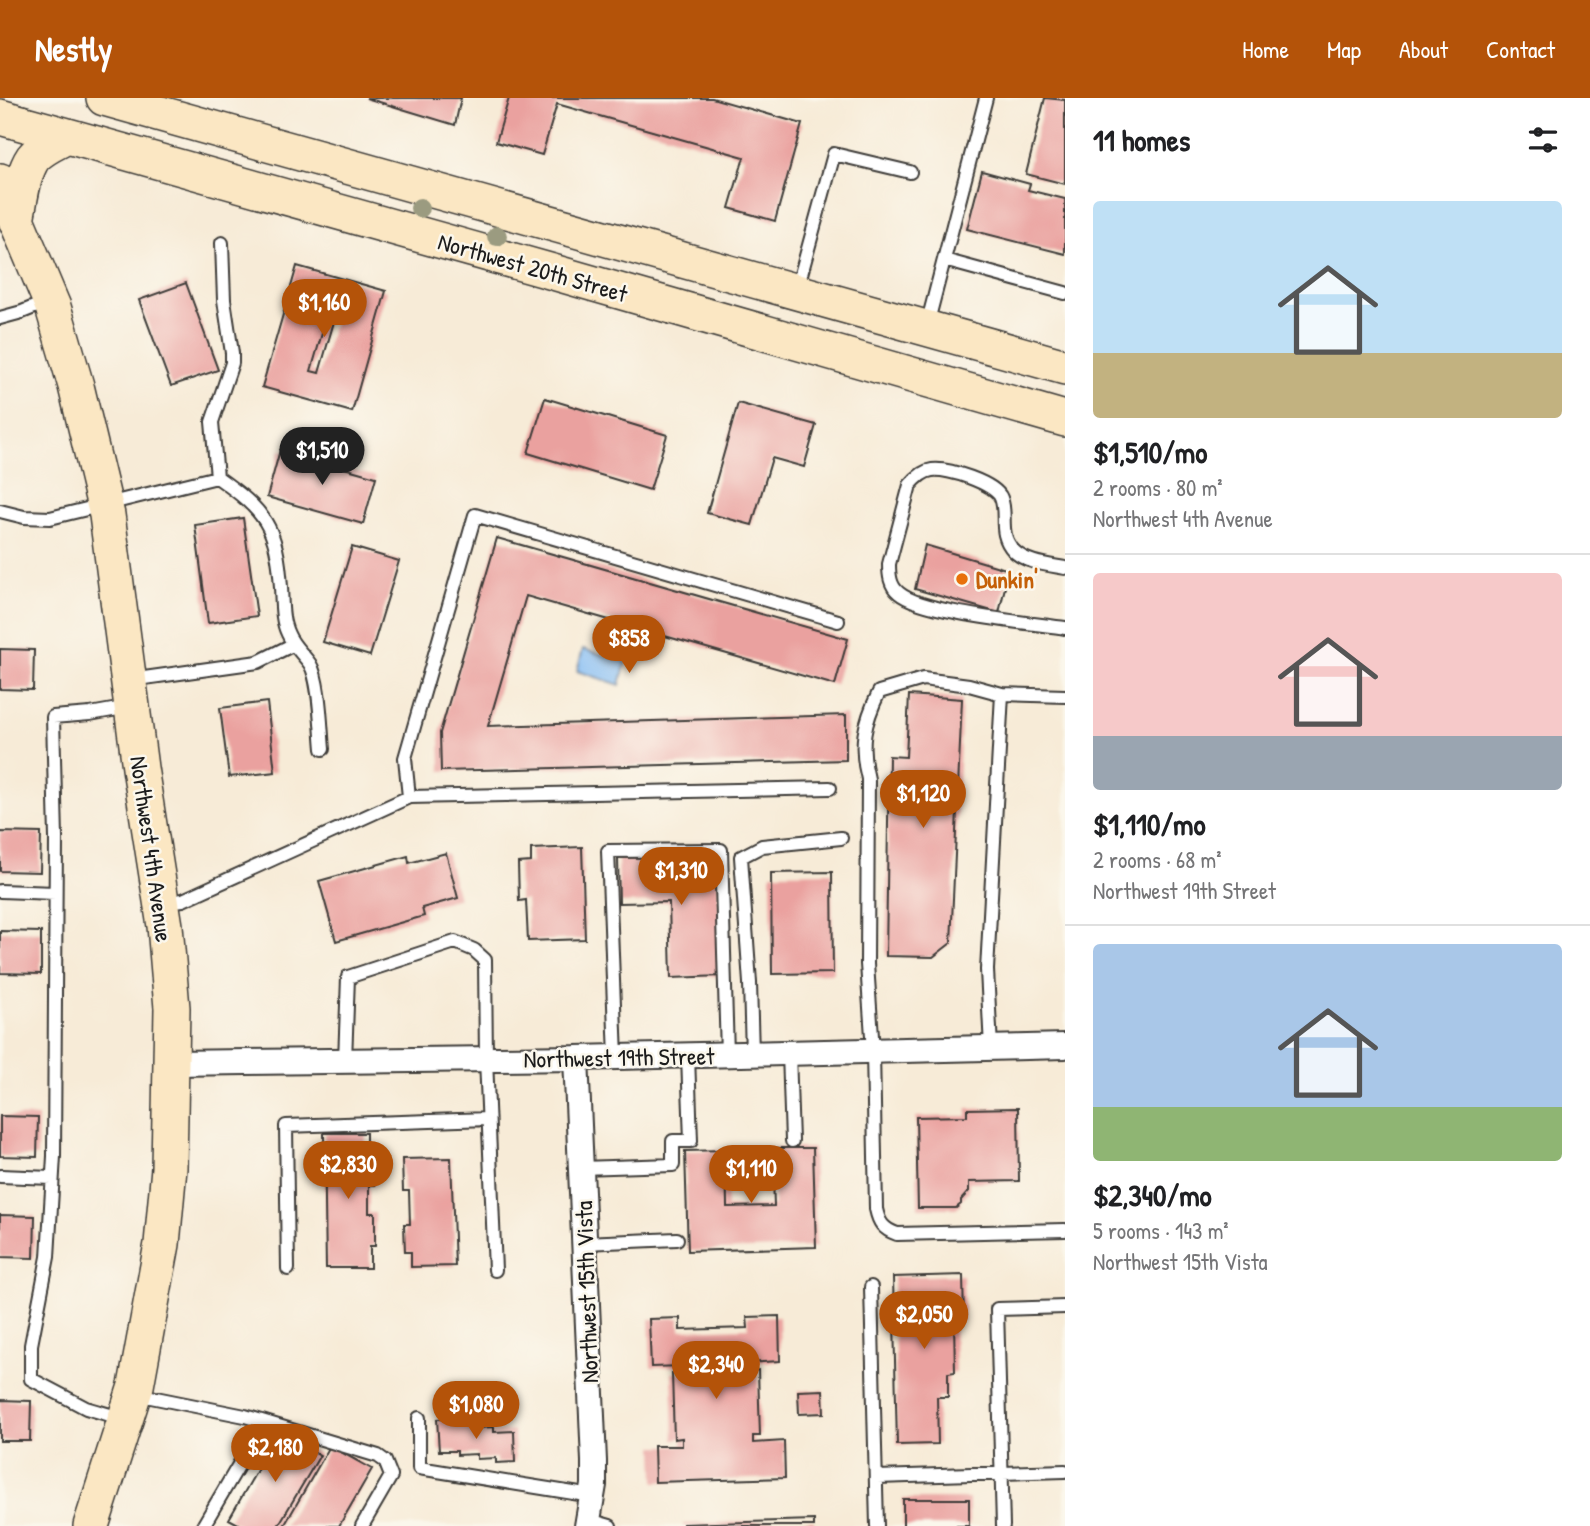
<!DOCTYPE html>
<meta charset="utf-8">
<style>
:root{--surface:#fff;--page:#f2f2f2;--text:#202124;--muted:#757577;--line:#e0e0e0;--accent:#b45309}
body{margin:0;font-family:"Patrick Hand",sans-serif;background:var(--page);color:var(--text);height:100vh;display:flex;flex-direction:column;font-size:26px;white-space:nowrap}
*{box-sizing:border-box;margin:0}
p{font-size:23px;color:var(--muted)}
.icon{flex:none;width:38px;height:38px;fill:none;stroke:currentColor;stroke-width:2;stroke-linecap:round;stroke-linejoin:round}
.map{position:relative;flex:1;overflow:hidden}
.panel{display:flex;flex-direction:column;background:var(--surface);width:525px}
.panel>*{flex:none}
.price{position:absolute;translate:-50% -60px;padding:0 16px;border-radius:24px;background:var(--accent);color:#fff;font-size:23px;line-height:46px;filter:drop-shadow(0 2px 4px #0008)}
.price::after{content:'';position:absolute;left:50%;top:42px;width:21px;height:16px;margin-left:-10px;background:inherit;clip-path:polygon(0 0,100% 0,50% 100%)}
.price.current{background:#222;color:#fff}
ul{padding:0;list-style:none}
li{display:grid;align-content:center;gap:14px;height:371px;padding:0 28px}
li+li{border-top:2px solid var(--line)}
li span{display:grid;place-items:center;height:217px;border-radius:7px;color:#555}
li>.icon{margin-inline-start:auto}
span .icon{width:126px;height:126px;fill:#fffc;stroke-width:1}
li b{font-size:30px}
h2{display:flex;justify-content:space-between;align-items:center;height:84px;padding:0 28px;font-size:30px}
header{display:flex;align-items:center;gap:42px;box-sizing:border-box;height:98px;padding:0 35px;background:var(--accent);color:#fff}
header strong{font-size:33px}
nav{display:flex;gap:38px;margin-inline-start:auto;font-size:24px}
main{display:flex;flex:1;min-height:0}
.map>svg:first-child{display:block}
.water{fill:#83bcf4;stroke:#506c88;stroke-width:2}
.building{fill:#eaa19f;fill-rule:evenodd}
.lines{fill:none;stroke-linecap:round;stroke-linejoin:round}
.lane-casing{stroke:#3d3b38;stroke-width:16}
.street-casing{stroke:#3d3b38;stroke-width:28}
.secondary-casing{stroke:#3d3b38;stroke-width:38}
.lane{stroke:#fff;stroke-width:12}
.street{stroke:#fff;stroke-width:24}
.secondary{stroke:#fbe7c3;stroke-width:35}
.tree{fill:#9b9b80}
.food-dot{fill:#e8710a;stroke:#fbf7ec;stroke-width:2.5}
.labels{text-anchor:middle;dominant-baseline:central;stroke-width:5;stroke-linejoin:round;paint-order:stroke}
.street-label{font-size:24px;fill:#1c1c1c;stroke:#fbf7ec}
.food-label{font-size:24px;font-weight:bold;fill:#c56008;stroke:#fbf7ec;text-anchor:start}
</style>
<header>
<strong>Nestly</strong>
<nav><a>Home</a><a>Map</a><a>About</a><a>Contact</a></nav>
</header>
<main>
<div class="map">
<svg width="1065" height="1428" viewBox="0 0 1065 1428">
<rect width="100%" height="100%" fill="#fbf7ec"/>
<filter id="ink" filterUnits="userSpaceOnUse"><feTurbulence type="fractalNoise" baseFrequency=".0143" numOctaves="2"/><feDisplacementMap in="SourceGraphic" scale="14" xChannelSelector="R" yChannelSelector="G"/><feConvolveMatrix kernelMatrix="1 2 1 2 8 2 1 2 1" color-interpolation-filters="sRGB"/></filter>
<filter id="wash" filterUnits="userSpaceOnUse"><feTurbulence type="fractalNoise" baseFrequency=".00686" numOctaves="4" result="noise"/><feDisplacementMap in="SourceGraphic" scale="28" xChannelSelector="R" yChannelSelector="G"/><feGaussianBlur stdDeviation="1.57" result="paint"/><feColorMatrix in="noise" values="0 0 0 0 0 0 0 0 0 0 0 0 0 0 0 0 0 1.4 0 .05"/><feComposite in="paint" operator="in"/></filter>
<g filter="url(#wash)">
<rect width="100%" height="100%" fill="#f7ebd7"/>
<!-- water -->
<path class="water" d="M583 551 626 564 620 587 577 573Z"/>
<g id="blocks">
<!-- building -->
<path class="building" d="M366 0H461L455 27Z
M509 0H712L802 26 775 123 729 110 744 59 557 6 542 57 496 44Z
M1045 0 1065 2V86L1026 76Z
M982 73 1030 86 1028 92 1065 101V156L967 131Z
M297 168 386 193 352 314 262 289ZM330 208 338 210 319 275 311 273Z
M186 185 218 272 171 288 139 202Z
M545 300 667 337 650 392 528 355Z
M738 305 816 327 804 369 772 360 752 427 707 415Z
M280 352 376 379 363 426 267 399Z
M243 420 257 518 208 525 195 427Z
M497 440 848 541 835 587 526 498 488 628 846 617V662L441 673 440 635Z
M925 447 1009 472 999 515 915 491Z
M352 449 399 463 370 558 323 544Z
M0 551 34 552 33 592 0 591Z
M909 597 962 601 951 845 933 859 886 858 889 658 906 659Z
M267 604 275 674 229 679 220 610Z
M0 734 41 735 40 774 0 773Z
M582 749 585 841 528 843 526 802 519 803 518 765 531 764V751Z
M446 755 458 800 422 810 424 818 336 843 319 783 408 758 409 765Z
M717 757 722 878 671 880 669 804 619 805 618 760Z
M832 774 833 875 772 876 771 775Z
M0 833 41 834V876L0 875Z
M1018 1010 1019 1083 969 1084V1093L961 1102V1106L956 1110H918L916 1019 967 1018V1011Z
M0 1018 38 1019 37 1059 0 1058Z
M324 1035H366V1064H375V1087H369V1115H375V1148H370V1170H326Z
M772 1050H813L816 1149 688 1153 685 1053 726 1052 727 1109 774 1108Z
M451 1060 455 1168 411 1169V1154H405L404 1126H410L409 1093H403L402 1061Z
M0 1117 35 1118 34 1160 0 1159Z
M963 1177 964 1223H954L955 1274 948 1275V1299H937L938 1346 897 1347 893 1179Z
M779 1218 780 1263 747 1265V1273L758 1272 760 1338H753V1345L784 1343 785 1380 655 1384 654 1348H682V1340L674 1341 672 1275H683V1268L651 1269 649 1221 680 1220V1232L748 1230 747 1219Z
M823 1292 824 1315 799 1316 798 1293Z
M0 1302 31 1303 30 1343H0Z
M456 1320V1326L475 1325 476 1330 494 1329V1334L514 1333 515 1364 496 1365V1360L477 1361V1356L457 1357V1353H439L437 1321Z
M279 1334 320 1357 278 1428H242L229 1421Z
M330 1348 372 1371 339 1428H284Z
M903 1401H969V1428H903Z
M814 1422V1428H683V1426Z"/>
</g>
</g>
<g filter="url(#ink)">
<use href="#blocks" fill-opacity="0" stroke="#3d3b38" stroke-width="2"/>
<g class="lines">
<defs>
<path id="lane" d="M944 162 1065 195
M797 191 834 56 910 74
M0 220 22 214 49 203
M927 227 986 0
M217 379C265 413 277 428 281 489 282 504 281 522 288 536 293 548 303 556 310 566 320 582 321 631 323 651
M0 413 24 419 50 420 217 379 212 324 232 265V255L224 202 222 145
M1065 470C1049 467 1026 465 1014 453 997 435 1008 417 1001 400 995 385 948 370 932 372 923 373 916 380 910 387L889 466C889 477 890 488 899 495 922 515 1031 525 1065 530
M130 582 258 564 294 546
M1002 596 969 587 923 581 879 594C864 625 859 647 868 681L867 866 873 953 876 1111C879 1125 883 1131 897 1136L1065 1132
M409 699 830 690
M0 793 55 795
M165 804 183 802 409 699 405 660 475 417 838 523
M991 950 987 872 1002 596 1065 598
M789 955 792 1043
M752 956 750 885 741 759 762 748 841 740
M616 959 608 753 721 752 727 956
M345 963 348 879 455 844 474 852 485 862 486 961 495 1172
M581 1070 673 1067V1043H691L688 958
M0 1078 52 1080
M584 1145 677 1141
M288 1171 286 1028 488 1021
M871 1189 877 1428
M136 1296 245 1318 378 1358 385 1363 391 1378 362 1428
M419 1320V1370L592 1398
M124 1321 86 1310 31 1281V1247L48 1159 54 1058 56 740 53 619 90 616 129 609
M877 1379 1065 1373
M589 1422 610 1428
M203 1428 264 1324
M1003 1428 997 1211 1065 1209"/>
<path id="street" d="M576 960 594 1363V1387L587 1428
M173 965 576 960 1065 948"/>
<path id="secondary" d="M104 0 1065 269
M0 19 546 172 1065 321
M0 83 53 209 76 288 107 417 140 670 165 828 172 910 169 1070 162 1146 136 1288 91 1428
M16 122C20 103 22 76 33 60 41 50 56 44 67 38"/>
</defs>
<!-- lane casing -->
<use href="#lane" class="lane-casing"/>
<!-- street casing -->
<use href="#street" class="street-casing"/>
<!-- secondary casing -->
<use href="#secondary" class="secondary-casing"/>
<!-- lane -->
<use href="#lane" class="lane"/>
<!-- street -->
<use href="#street" class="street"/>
<!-- secondary -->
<use href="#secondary" class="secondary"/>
</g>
<!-- trees -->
<g class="tree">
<circle cx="420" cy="110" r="10"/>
<circle cx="497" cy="138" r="10"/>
</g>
</g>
<!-- markers -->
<circle class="food-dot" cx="962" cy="481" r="7"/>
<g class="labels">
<!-- street labels -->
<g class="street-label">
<text transform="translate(533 169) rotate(16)">Northwest 20th Street</text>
<text transform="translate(152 751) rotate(82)">Northwest 4th Avenue</text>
<text transform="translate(619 959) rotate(-1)">Northwest 19th Street</text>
<text transform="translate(586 1194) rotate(-92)">Northwest 15th Vista</text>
</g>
<!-- food labels -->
<g class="food-label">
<text x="976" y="481">Dunkin'</text>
</g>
</g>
</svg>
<b class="price" style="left:324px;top:241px">$1,160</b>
<b class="price current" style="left:322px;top:389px">$1,510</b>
<b class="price" style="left:629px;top:577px">$858</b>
<b class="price" style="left:923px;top:732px">$1,120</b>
<b class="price" style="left:681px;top:809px">$1,310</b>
<b class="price" style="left:348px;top:1103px">$2,830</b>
<b class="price" style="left:751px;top:1107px">$1,110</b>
<b class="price" style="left:924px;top:1253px">$2,050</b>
<b class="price" style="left:716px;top:1303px">$2,340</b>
<b class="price" style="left:476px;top:1343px">$1,080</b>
<b class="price" style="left:275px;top:1386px">$2,180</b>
</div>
<section class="panel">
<h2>11 homes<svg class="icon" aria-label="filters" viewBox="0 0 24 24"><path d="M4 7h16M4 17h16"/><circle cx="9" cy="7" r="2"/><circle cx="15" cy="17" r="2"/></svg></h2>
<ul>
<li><span style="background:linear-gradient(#bfe0f5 70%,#c2b280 0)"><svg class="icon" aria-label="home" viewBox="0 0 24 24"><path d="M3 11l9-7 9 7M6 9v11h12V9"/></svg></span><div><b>$1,510/mo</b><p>2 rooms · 80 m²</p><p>Northwest 4th Avenue</p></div></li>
<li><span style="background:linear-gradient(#f6c9c9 75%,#9aa5b1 0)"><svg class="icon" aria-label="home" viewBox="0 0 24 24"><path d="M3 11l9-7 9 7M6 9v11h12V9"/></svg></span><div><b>$1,110/mo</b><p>2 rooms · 68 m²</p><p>Northwest 19th Street</p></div></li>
<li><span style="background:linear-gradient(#a9c7e8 75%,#8fb573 0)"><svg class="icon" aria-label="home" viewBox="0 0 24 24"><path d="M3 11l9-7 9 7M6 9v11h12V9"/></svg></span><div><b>$2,340/mo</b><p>5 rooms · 143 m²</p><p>Northwest 15th Vista</p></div></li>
</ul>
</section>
</main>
